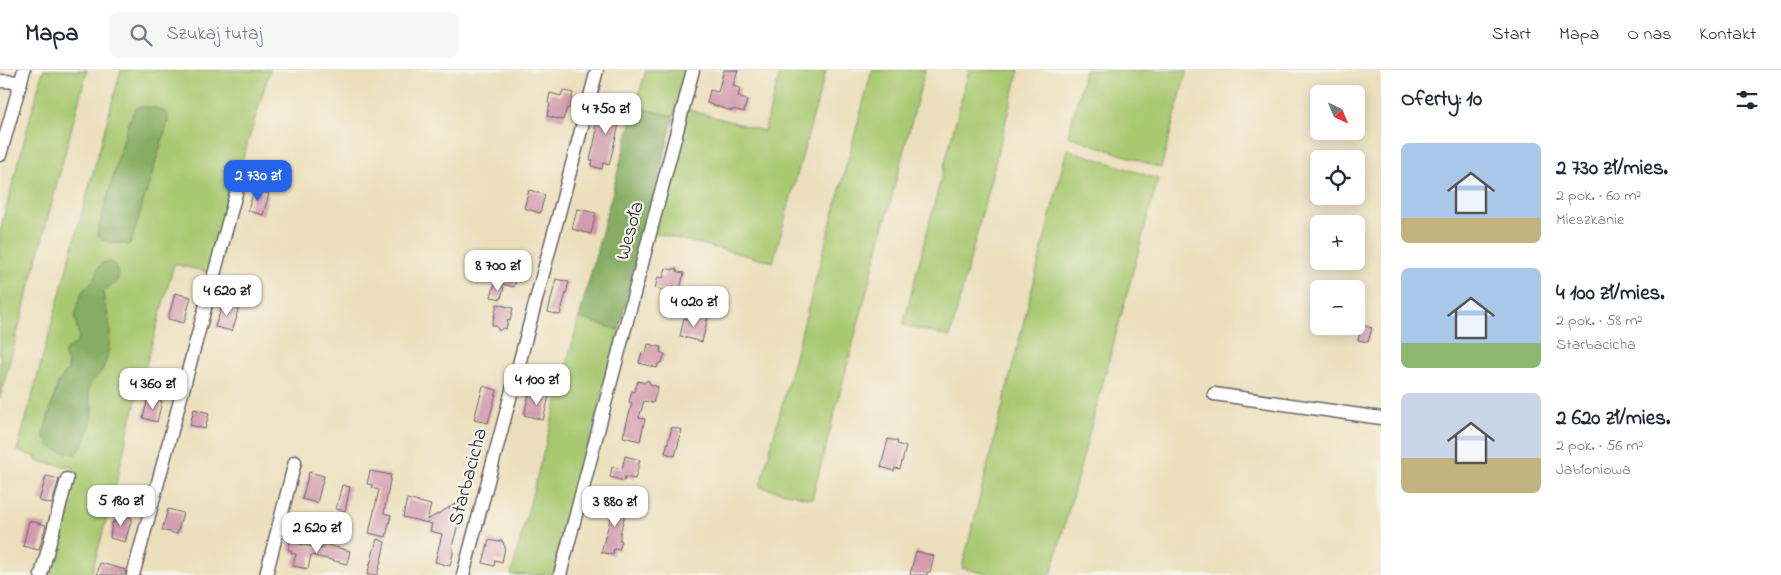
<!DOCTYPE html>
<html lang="pl">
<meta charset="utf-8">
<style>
:root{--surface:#fff;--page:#f6f6f7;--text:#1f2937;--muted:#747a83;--line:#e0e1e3;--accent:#2563eb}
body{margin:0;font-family:"Indie Flower",sans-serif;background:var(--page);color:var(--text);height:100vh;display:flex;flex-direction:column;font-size:19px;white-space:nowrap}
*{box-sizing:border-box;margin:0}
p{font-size:16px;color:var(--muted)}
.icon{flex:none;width:28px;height:28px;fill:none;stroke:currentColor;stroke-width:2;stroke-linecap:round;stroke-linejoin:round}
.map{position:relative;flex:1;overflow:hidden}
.sheet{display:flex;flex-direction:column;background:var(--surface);width:400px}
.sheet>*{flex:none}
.needle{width:32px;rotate:136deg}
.fabs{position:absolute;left:1310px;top:15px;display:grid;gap:10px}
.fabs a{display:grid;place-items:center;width:55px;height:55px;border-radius:8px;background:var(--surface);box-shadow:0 2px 12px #0003;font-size:25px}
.price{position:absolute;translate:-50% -42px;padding:0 11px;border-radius:10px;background:#fff;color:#222;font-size:16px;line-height:32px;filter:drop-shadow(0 1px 2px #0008)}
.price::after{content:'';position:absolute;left:50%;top:30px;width:15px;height:11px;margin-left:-8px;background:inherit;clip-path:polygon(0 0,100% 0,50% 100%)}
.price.on{background:var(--accent);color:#fff}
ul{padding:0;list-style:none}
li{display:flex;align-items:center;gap:15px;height:125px;padding:0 20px}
li span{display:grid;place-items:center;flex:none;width:140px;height:100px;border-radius:8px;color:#555}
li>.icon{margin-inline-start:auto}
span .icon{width:60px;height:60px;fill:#fffc;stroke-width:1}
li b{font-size:21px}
h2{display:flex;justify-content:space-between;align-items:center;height:60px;padding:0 20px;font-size:21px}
header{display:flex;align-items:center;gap:30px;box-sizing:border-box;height:70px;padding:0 25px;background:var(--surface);border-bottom:1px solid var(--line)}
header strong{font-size:24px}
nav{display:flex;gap:28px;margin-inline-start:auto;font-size:18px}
.search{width:350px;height:45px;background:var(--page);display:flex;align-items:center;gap:12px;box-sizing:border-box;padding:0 18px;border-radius:8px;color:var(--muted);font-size:19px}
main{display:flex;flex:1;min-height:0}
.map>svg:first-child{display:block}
.green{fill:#a9c971;stroke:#667656}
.forest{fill:#86ad63;stroke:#54684f}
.building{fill:#d39baf}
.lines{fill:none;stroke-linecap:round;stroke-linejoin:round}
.minor-casing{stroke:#686468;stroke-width:15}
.minor{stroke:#fff;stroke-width:12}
.labels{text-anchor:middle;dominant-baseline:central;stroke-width:4.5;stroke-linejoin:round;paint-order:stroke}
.street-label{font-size:20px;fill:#22223b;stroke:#f7f3e8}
</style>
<header>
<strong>Mapa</strong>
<div class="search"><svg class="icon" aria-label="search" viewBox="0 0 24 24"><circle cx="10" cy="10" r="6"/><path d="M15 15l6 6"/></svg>Szukaj tutaj</div>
<nav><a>Start</a><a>Mapa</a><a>O nas</a><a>Kontakt</a></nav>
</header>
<main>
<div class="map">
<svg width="1381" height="505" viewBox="0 0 1381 505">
<rect width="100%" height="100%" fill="#f7f3e8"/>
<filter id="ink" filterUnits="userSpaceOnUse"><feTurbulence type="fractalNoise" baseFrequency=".02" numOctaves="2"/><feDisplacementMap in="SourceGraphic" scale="10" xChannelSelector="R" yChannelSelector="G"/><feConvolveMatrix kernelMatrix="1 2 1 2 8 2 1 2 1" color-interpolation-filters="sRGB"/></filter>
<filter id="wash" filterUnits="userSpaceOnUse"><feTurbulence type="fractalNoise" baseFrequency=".0096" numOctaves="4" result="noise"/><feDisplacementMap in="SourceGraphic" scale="20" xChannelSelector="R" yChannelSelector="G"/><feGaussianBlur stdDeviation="1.12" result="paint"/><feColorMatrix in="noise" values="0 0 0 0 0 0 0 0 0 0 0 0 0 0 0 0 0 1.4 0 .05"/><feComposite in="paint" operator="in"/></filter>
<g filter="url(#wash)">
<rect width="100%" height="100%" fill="#ebdfbb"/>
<!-- green -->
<path class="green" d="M43 0H87L0 328V161Z
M121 0H270L208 202 174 194 130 353 116 415 91 505H47L76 398 36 391V387L17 381Z
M646 0H687L674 46 635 37Z
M781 0H826L773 192 655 163 687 39 764 61Z
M872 0H925L812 429 760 417Z
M969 0H1019L950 267 903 255Z
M1085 0H1187L1161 98 1068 66Z
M1067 79 1158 109 1051 505H992L962 498Z
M579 248 619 260 554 505H511Z"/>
<!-- forest -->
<path class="forest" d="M140 37C151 36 159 38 168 44V52L131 172 128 175C116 171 105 175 97 164L129 51 135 39Z
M635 37 674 46 619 260 579 248Z
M111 192C118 196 120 208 115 214L111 215 104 221C102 235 111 247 110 262 110 274 108 290 102 300 98 307 90 310 89 319 88 326 91 331 92 338 93 352 86 375 75 384 61 383 42 377 44 361L58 313 68 300V292L64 284 67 279 77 273 79 266 75 248 78 233 82 222 94 209 98 198 102 193Z"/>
<g id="blocks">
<!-- building -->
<path class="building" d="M724 0H738L733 16 740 18 738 27 747 30 744 42 733 39 732 41 707 33 710 20 718 22Z
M563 20 573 23 569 39 567 38 563 50 547 46 550 34 548 33 550 23 561 26Z
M602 33 623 38 609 95 603 93 602 99 591 96 593 90H590L597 60 595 59Z
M254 120 269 124 263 145 248 141Z
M529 120 545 125 540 143 524 138Z
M577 139 596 143 591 164 572 159Z
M508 191 523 195 526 199 521 209 517 208 514 217 502 214Z
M666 198 672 200 676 198 678 202 684 203 680 219 672 217 670 222 655 218 658 207 663 208Z
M556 209 569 212 560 245 548 242Z
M494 215 504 217 501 229 491 227Z
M175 223 191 227 184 253 168 249Z
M228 231 239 237 236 246 237 247 232 261 215 257 223 233H226Z
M497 234 513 238 510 251 508 250 506 259 503 258 499 261 496 256 492 255Z
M693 243 708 247 702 272 680 266 684 248 691 250Z
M1362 255 1372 258 1368 272 1358 270Z
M648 274 661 277 660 282 665 284 662 292 658 294 657 298 639 293 642 282 646 283Z
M648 310 651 315 658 317 653 333 644 331 639 348 645 349 640 371 623 367 632 333 629 332 632 321 634 322 638 311 644 313Z
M483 316 497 320 488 353 474 350Z
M537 323 549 326 543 350 524 345 529 324 536 326Z
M148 328 162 331 157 352 143 348Z
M194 339 209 343 205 359 190 355Z
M672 357 682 360 675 386 665 383Z
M888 369 898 371 897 374 906 377 900 399 895 398 894 401 881 397Z
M625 386 640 390 635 409 625 407 624 411 610 407 612 397 622 399Z
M370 401 391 405 384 443 391 445 386 467 369 463 379 420 372 418 373 415 367 414Z
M309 402 324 406 317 433 302 429Z
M46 406 59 409 52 434 39 431Z
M342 415 350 417 345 441 336 439Z
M407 429 431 435 427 450 459 432 460 435 466 436 461 455 458 454 452 477 453 478V484L450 496 435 492 442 464 430 461 432 454 403 447Z
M616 429 626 432 625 435 627 436 620 464V470L622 471 619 480 614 479 613 485 601 482Z
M168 439 183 443 177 464 162 460Z
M122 443 127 444 132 448 125 472 110 468 112 452 114 453 116 444Z
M29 451 46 455 39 480 23 476Z
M377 469 385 472 381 491 377 505H367Z
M489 470 498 472 502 470 505 477 502 492 495 490 494 496 483 493Z
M290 472 322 479 324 474 350 481 347 494 311 485 308 499 293 496 296 484 291 483 292 481 288 480Z
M916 481 934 486 930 502H927V505H910Z
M100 493 126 500 125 505H97Z"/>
</g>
</g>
<g filter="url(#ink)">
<use href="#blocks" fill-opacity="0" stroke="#686468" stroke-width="1"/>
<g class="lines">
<defs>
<path id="minor" d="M0 11 21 12
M0 85 24 0
M1214 324 1381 348
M41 505 67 409
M133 505 239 112
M266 505 295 392
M463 505 597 0
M560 505 693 0"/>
</defs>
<!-- minor casing -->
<use href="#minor" class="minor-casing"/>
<!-- minor -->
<use href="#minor" class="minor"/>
</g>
</g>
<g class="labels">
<!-- street labels -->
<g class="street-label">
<text transform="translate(631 161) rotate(-75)">Wesoła</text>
<text transform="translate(469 407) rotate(-75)">Starbacicha</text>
</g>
</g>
</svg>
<div class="fabs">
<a><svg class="needle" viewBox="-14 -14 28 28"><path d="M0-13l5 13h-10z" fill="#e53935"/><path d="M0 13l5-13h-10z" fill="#747a83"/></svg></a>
<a><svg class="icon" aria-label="locate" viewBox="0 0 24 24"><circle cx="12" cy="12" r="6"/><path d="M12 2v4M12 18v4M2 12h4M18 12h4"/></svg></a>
<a>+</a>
<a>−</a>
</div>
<b class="price" style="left:606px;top:65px">4 750 zł</b>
<b class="price on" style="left:258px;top:132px">2 730 zł</b>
<b class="price" style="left:498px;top:222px">8 700 zł</b>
<b class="price" style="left:227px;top:247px">4 620 zł</b>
<b class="price" style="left:694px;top:258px">4 020 zł</b>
<b class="price" style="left:537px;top:336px">4 100 zł</b>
<b class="price" style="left:153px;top:340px">4 360 zł</b>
<b class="price" style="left:121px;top:457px">5 180 zł</b>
<b class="price" style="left:615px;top:458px">3 880 zł</b>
<b class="price" style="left:317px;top:484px">2 620 zł</b>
</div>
<section class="sheet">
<h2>Oferty: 10<svg class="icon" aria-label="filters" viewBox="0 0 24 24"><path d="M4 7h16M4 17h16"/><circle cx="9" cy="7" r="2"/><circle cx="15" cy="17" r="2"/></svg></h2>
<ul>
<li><span style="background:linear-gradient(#a9c7e8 75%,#c2b280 0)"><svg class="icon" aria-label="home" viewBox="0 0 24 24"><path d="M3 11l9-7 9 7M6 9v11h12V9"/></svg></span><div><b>2 730 zł/mies.</b><p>2 pok. · 60 m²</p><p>Mieszkanie</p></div></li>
<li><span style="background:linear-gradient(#a9c7e8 75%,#8fb573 0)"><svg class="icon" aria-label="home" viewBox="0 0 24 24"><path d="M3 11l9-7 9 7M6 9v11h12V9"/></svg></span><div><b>4 100 zł/mies.</b><p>2 pok. · 58 m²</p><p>Starbacicha</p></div></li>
<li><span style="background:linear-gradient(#c9d6e8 65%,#c2b280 0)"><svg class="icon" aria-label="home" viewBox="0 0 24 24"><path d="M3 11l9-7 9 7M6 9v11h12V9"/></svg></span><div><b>2 620 zł/mies.</b><p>2 pok. · 56 m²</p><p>Jabłoniowa</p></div></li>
</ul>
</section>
</main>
